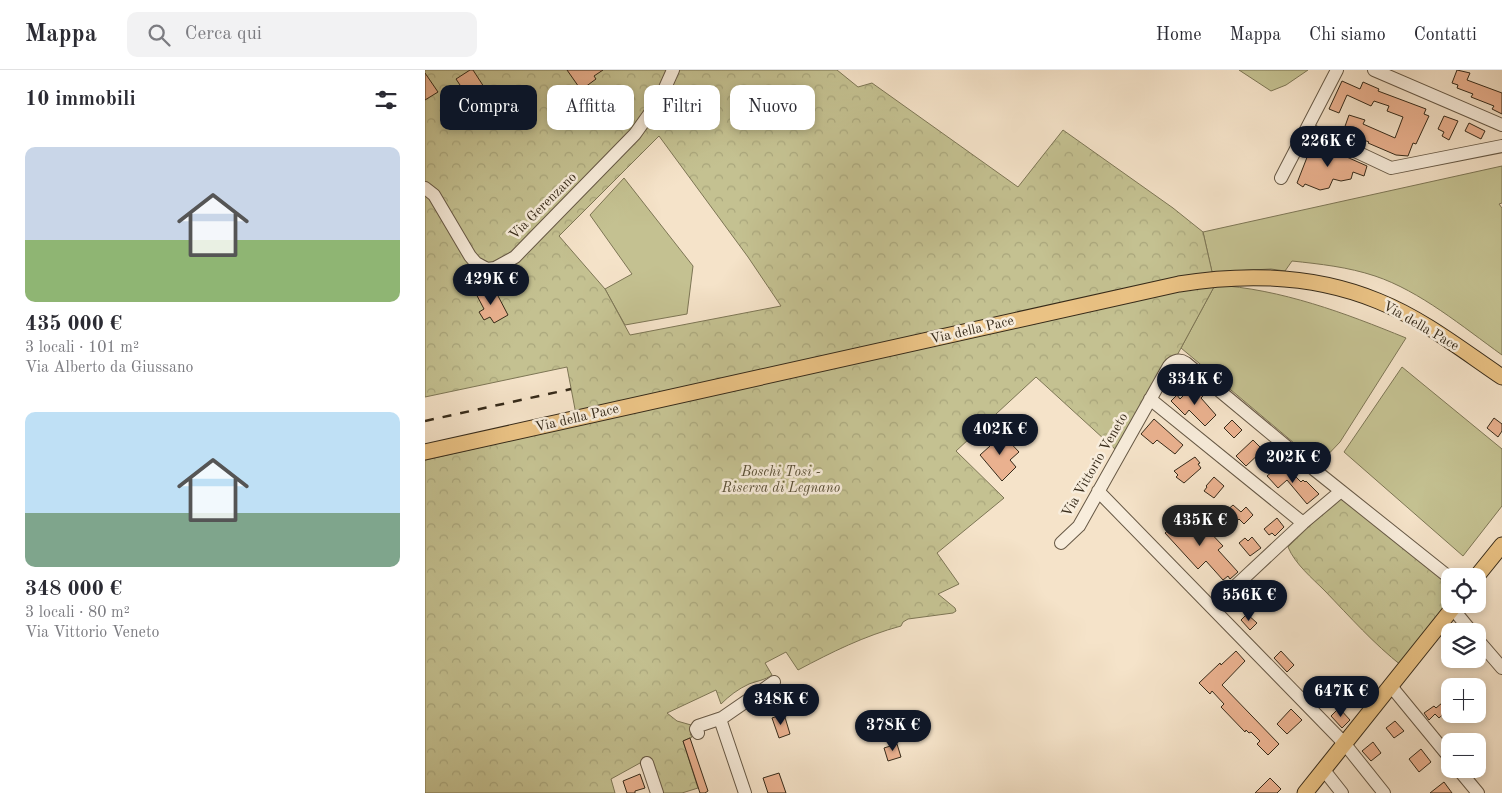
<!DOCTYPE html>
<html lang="it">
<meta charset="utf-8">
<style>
:root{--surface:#fff;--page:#f2f2f3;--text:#2b2b33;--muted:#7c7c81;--line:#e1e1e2;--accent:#111827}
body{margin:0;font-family:"Old Standard TT",serif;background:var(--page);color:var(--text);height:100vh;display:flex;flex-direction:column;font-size:19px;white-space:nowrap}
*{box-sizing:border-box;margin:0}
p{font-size:16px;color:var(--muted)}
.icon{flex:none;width:28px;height:28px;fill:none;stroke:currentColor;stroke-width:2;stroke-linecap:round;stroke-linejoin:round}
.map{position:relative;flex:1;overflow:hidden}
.sheet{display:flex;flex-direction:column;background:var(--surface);width:425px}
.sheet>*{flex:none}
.banner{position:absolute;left:15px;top:15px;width:475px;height:45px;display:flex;gap:10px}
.buttons{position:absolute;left:1016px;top:498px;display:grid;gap:10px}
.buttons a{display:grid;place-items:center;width:45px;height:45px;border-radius:10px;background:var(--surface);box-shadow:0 2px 8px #0003;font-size:25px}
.price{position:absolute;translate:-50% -42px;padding:0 11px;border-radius:18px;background:var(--accent);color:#fff;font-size:16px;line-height:32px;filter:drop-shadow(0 1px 2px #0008)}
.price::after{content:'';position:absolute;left:50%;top:30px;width:15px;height:11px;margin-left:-8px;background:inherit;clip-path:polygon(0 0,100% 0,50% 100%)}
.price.selected{background:#222;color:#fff}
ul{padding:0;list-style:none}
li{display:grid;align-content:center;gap:10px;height:265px;padding:0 25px}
li span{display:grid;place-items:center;height:155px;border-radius:10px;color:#555}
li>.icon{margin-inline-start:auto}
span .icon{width:90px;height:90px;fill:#fffc;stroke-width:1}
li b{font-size:21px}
h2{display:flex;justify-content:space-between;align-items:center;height:60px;padding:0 25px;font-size:21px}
.pill{padding:0 18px;border-radius:10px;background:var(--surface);box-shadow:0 2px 8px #0003;font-size:18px;line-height:45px}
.pill.selected{background:var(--accent);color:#fff}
header{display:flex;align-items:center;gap:30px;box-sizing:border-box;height:70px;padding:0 25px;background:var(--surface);border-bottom:1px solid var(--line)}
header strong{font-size:24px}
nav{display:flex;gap:28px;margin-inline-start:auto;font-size:18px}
.search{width:350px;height:45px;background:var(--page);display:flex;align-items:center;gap:12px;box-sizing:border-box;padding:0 18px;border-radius:10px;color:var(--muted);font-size:19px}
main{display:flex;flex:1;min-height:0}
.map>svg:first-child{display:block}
.grass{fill:#c4c191;stroke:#7d7655}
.forest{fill:url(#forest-crowns);stroke:#7d7655;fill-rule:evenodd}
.building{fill:#eab18f;stroke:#362a19}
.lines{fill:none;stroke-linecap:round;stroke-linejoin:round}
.minor-casing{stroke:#665845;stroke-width:14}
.major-casing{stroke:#362a19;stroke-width:17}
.minor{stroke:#f8eddc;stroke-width:12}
.major{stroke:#eac284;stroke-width:15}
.rail{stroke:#362a19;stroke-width:2.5;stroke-dasharray:9 9;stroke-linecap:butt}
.labels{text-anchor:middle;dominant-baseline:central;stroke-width:5;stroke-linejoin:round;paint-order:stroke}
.street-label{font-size:14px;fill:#362a19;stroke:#f8eddc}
.park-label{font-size:14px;font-style:italic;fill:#5a5037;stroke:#f8eddc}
</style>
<header>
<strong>Mappa</strong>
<div class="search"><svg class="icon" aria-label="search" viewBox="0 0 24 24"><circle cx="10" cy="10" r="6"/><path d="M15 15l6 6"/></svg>Cerca qui</div>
<nav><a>Home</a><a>Mappa</a><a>Chi siamo</a><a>Contatti</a></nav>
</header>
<main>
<section class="sheet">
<h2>10 immobili<svg class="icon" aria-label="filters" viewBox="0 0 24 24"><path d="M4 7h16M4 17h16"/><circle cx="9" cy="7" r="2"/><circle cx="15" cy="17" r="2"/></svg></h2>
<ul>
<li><span style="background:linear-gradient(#c9d6e8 60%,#8fb573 0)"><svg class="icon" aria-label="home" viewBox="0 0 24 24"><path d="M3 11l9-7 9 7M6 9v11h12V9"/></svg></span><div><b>435 000 €</b><p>3 locali · 101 m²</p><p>Via Alberto da Giussano</p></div></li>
<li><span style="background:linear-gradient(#bfe0f5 65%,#7fa58c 0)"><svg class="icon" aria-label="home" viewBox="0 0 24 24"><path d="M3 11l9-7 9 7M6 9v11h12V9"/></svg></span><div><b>348 000 €</b><p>3 locali · 80 m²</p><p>Via Vittorio Veneto</p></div></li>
</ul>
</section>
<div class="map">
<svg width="1077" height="723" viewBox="0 0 1077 723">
<defs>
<pattern id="forest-crowns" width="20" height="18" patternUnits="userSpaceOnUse" patternTransform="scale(1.25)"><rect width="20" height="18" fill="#c4c191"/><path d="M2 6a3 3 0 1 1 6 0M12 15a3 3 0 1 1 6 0" fill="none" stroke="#a9a67c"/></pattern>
</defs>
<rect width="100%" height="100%" fill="#f5e3c9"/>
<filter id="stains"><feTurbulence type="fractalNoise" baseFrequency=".004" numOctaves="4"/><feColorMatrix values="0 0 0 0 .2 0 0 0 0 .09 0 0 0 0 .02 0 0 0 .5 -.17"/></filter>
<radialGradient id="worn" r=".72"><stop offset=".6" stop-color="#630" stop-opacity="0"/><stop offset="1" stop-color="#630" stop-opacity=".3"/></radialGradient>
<!-- grass -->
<path class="grass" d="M814 0H883L861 15 846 21Z
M1077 96V133L1074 134 1077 138V285C1038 257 995 221 950 206 923 197 895 194 867 191L860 201 846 199 787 202 778 162Z
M199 108 268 196 262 244 200 255 180 219 207 204 165 145Z
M790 215C856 219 920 243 981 268L915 372 894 394 756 278Z
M977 297 1077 379V436L1038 486 919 382Z"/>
<!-- forest -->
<path class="forest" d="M0 0H412L433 17 447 13 593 117 638 60 748 138 778 162 790 215 749 291 691 380 611 307 531 381 579 428 512 483 534 514 513 524 530 538 531 541 528 543 483 549 478 552 476 556C439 566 407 582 373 600L361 582 340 593 347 605C340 610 332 611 324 614 313 619 304 626 296 634L291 620 242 643 252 651 266 655 268 662 265 664 267 667 258 671 273 718 257 723H236L218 699 215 693 186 709 190 723H0V390L153 355 142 297 0 327ZM234 66 323 187 356 236 205 265 180 219 134 166Z
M914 427 1025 510V534L977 596C949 574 925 547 900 521 887 508 870 494 863 477Z"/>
<!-- building -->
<path class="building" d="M45 0H48L59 17 43 27 31 9Z
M142 0H178L169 6 171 9 156 20Z
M1032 0 1045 3 1042 10 1077 23V44L1067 39 1069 36 1046 27 1048 24 1032 18 1033 15 1027 13Z
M0 3 13 22 0 30Z
M917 11 935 19 938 12 954 19 953 21 1001 39 999 44 1004 46 991 74 988 73 983 86 971 85 943 73 944 72 918 62 924 45 940 50 938 54 970 68 978 47 962 41 964 36 949 31 946 36 922 25 914 43 904 39Z
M1019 46 1033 51 1024 70 1017 66 1019 62 1013 59Z
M1044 53 1060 61 1056 69 1040 61Z
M888 72 942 96 939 106 928 102 926 109 916 111 908 109 904 118 895 120 880 114 878 117 872 113Z
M57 215 64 229 72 224 83 245 69 253 65 247 59 250 54 242 59 239 49 220Z
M768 316 778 326 776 328 791 345 780 356 764 340 760 345 746 331 752 325 755 329Z
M1069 348 1077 354V361L1073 367 1062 358Z
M729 349 758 375 750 384 732 370 728 374 716 364Z
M807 350 817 360 809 368 799 358Z
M568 364 573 369 578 365 594 382 585 390 591 397 577 411 555 385 565 376 561 371Z
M828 370 838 380 821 396 811 386Z
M770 387 775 393 773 394 776 398 759 413 751 407 753 405 749 401Z
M854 396 857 400 861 397 876 412 878 410 880 412 881 411 894 424 882 434 862 410 853 418 842 406Z
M789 407 799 416 789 428 779 421 782 417 781 416Z
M808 435 816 442 821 437 828 445 819 454 814 449 810 453 800 442Z
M761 445 769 454 773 451 778 457 779 456 798 476 793 480 813 502 805 509 803 506 798 510 781 491 773 499 740 463Z
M852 448 859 457 850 466 847 463 844 465 839 459Z
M827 467 836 478 825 486 814 473 820 468 823 471Z
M822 544 832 553 825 560 816 550Z
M811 581 820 591 797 615 854 674 843 685 832 674 835 671 826 662 824 663 821 660 820 662 796 637 799 634 787 621 785 624 774 613 795 593 796 595Z
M856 581 869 595 862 602 849 588Z
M1017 633 1023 640 1014 648 1010 644 1004 650 999 643 1009 636 1011 638Z
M866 639 877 650 862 664 852 654Z
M915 639 925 650 917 658 906 646 912 640 914 641Z
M359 644 365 664 354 668 347 648Z
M970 651 979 661 969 668 961 658Z
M265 668 283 721 280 723H275L258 671Z
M948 672 956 683 946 691 937 681Z
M472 674 476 687 463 691 459 678Z
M996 679 1006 692 994 702 984 689Z
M354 703 361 723H343L338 708Z
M215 704 220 718 210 721V723H202L198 711Z
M845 708 856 719 852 723H830Z
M1019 712 1027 723H1005Z"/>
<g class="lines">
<defs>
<path id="minor" d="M949 0 1077 55
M883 59 966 98 1077 76
M856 108 912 0
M0 118 9 125 45 186 51 193 62 199 70 198 90 187 210 64 235 29 248 0
M725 329 878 453
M673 421 919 673 959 723
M636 473 654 456 744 296C749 290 755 289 761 293L891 401 1025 508
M804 522 878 453 916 421
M1028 539 1046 561
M1052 569 1077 598
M965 615 1025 688
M297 648 296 652 320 723
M273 663 271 659 273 656 297 648 349 612
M222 693 232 723
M898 699 917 723
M1033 699 1053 723"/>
<path id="major" d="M0 382 754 214C821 203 890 205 953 231 998 249 1037 280 1077 307
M1052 506 1077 475
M880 723 1031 534"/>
</defs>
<!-- minor casing -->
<use href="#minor" class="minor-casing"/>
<!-- major casing -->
<use href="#major" class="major-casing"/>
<!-- minor -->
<use href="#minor" class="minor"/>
<!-- major -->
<use href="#major" class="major"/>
<!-- rail -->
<path class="rail" d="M0 351 146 319"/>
</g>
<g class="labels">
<!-- street labels -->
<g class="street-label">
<text transform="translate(118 136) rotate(-45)">Via Gerenzano</text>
<text transform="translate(996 256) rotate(30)">Via della Pace</text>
<text transform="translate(547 260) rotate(-13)">Via della Pace</text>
<text transform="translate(152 348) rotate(-13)">Via della Pace</text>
<text transform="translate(670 395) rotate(-60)">Via Vittorio Veneto</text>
</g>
<!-- park labels -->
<g class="park-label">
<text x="356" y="402">Boschi Tosi -<tspan x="356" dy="16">Riserva di Legnano</tspan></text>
</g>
</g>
<rect width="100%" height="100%" filter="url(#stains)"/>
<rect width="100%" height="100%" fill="url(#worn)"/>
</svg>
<div class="buttons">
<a><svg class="icon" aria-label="locate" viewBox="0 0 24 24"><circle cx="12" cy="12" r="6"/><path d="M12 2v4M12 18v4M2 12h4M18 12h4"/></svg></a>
<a><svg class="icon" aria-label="layers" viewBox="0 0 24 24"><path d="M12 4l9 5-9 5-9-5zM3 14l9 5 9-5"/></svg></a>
<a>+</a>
<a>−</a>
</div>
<b class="price" style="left:903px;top:98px">226K €</b>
<b class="price" style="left:66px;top:236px">429K €</b>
<b class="price" style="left:770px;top:336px">334K €</b>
<b class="price" style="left:575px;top:386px">402K €</b>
<b class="price" style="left:868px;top:414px">202K €</b>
<b class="price selected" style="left:775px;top:477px">435K €</b>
<b class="price" style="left:824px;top:552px">556K €</b>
<b class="price" style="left:916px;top:648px">647K €</b>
<b class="price" style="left:356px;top:656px">348K €</b>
<b class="price" style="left:468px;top:682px">378K €</b>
<div class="banner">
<a class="pill selected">Compra</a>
<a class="pill">Affitta</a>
<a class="pill">Filtri</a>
<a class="pill">Nuovo</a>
</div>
</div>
</main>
